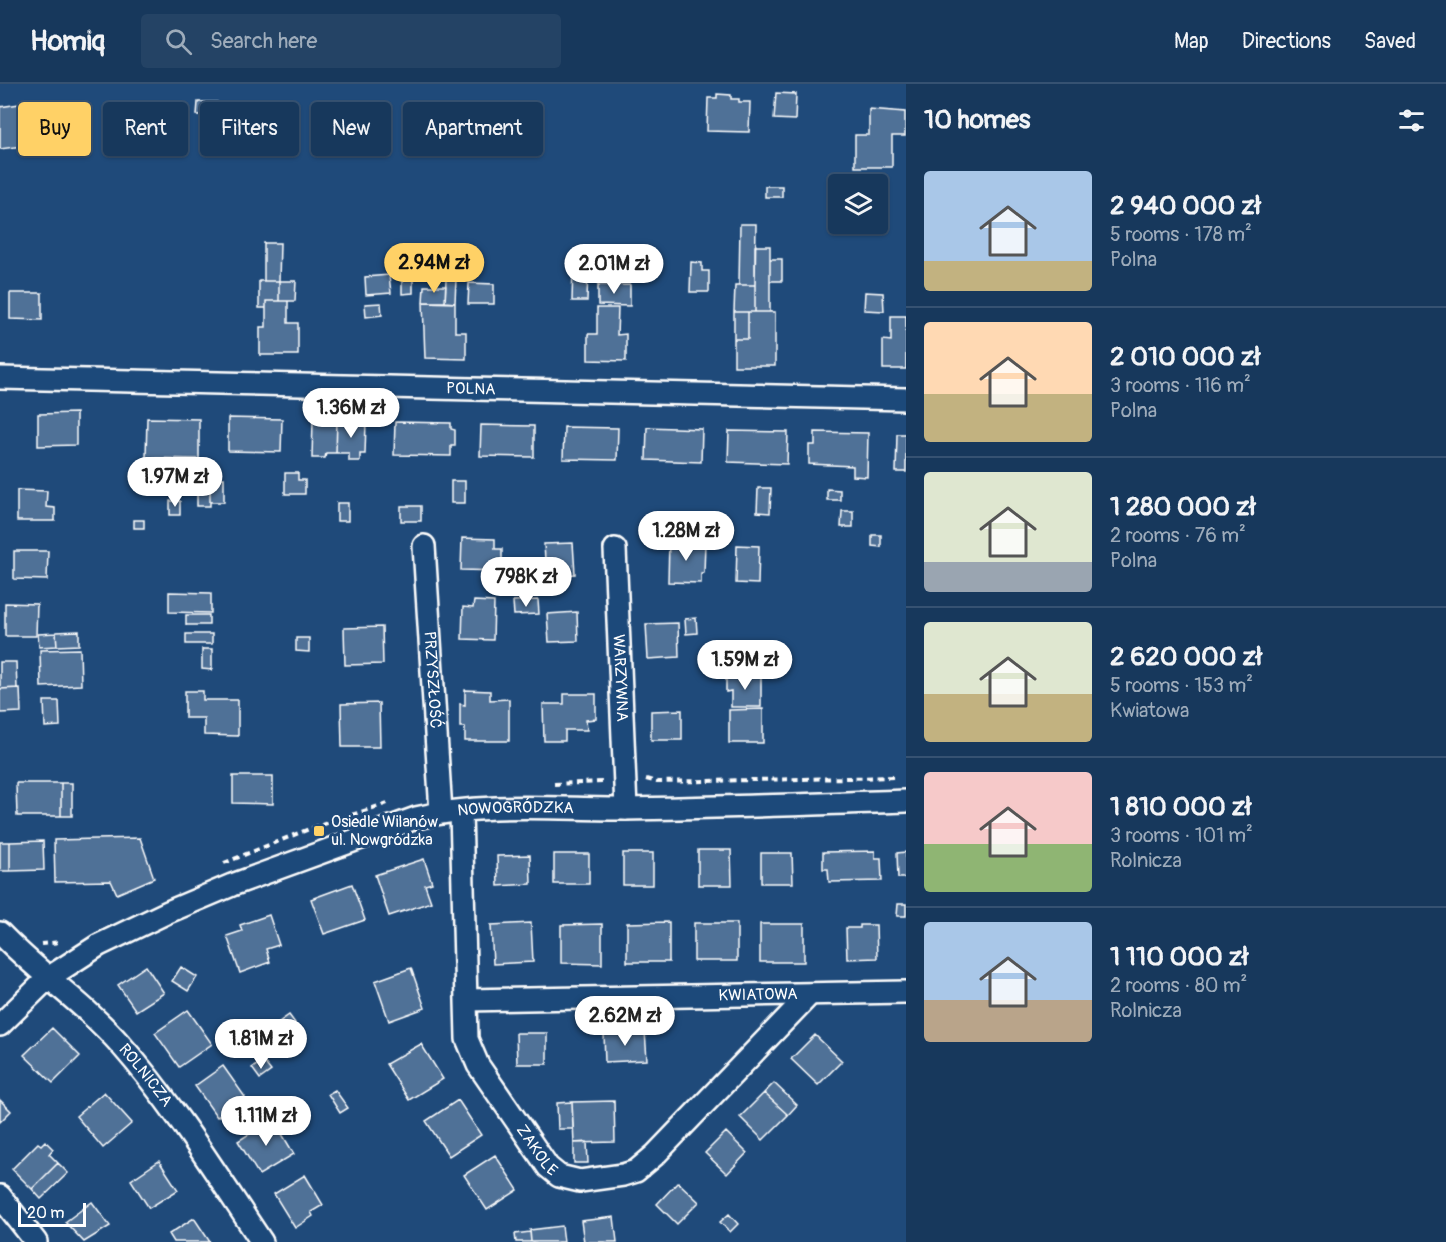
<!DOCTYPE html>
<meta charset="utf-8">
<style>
:root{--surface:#17385c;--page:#244365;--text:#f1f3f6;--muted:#9eacbb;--line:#365272;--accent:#ffd166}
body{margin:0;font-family:Pangolin,sans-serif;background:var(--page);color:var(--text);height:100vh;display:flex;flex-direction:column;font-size:22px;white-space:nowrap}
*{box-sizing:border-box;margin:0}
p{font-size:20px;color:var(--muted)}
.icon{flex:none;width:33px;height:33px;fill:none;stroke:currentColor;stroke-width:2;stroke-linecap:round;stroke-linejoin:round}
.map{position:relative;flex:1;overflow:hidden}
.panel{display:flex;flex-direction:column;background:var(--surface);width:540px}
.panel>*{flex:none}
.top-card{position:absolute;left:18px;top:18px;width:570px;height:54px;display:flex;gap:12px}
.fabs{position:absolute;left:828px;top:90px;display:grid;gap:12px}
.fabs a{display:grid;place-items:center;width:60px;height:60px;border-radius:6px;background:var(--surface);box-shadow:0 2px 4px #0004,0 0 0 2px var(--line);font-size:30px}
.scale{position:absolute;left:18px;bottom:15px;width:68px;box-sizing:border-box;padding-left:6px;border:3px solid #fff;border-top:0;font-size:16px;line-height:21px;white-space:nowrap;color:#fff;-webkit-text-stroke:4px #1f4a7a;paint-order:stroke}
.price{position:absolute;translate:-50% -51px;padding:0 14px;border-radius:21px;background:#fff;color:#222;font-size:20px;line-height:39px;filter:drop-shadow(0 2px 3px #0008)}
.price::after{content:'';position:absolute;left:50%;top:36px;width:18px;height:14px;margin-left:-9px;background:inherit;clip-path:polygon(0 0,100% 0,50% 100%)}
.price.selected{background:var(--accent);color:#111}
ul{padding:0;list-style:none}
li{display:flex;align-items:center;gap:18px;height:150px;padding:0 18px}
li+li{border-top:2px solid var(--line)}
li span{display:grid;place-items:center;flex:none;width:168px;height:120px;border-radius:6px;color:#555}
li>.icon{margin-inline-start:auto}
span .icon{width:72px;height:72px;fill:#fffc;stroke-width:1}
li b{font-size:26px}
h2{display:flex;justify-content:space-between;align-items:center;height:72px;padding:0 18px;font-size:26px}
.pill{padding:0 21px;border-radius:6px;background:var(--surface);box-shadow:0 2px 4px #0004,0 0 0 2px var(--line);font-size:21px;line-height:54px}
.pill.selected{background:var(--accent);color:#111}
header{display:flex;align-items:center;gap:36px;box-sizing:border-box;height:84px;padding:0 30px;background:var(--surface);border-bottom:2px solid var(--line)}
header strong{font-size:28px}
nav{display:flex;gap:33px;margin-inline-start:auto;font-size:21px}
.search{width:420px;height:54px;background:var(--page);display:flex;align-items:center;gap:15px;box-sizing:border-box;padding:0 21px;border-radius:6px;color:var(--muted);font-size:22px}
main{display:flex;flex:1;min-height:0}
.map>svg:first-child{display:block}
.building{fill:#507197;stroke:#fff;stroke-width:1.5}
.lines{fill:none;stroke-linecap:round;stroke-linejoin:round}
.minor-casing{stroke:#fff;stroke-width:26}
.path{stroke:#fff;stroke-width:4;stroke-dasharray:6 4.5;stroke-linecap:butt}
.minor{stroke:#1f4a7a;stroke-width:21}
.poi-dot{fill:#ffd166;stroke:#1f4a7a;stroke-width:2}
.labels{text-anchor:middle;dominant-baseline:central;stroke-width:6;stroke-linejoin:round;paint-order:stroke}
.street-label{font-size:16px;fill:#fff;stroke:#1f4a7a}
.poi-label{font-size:16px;fill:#fff;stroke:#1f4a7a;text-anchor:start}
</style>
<header>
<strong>Homiq</strong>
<div class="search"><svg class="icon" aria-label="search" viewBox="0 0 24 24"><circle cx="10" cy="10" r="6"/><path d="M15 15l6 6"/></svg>Search here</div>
<nav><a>Map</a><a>Directions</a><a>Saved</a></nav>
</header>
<main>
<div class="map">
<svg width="906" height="1158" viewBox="0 0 906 1158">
<rect width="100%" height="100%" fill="#1f4a7a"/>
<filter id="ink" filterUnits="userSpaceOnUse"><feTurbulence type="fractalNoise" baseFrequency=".0167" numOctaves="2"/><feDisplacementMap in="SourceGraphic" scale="12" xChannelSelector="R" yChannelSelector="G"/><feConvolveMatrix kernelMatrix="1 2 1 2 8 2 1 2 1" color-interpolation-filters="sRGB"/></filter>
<g filter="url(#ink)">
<!-- building -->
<path class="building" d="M776 9 796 10 795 36 774 35Z
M717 10 731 11V15H739V18H750L749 48 707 47 708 14H717Z
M32 18 38 60 0 65V23Z
M198 18H217V31H197Z
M869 25 905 28V52H892V83H855V51H869Z
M765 102H782V113H765Z
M740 140H756L755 201H739Z
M264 159H280L279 197H264Z
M755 162H770V228H755Z
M770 175H782V197H770Z
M691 178 702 179V187H709V208H690Z
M573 183H588L587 217H572Z
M598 187 610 188V201H598Z
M389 191 391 209 366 211 365 193Z
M402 192H413V209L402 210Z
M446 195H456L455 219 445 218Z
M259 197H279V217H266V224H259Z
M279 197H296L295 217H279Z
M469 199 494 200V220H468Z
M598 201H630V222L598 221Z
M735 201H755V228H734Z
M424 202H446L445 218H423Z
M865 208 883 209 884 227 864 226Z
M10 209H42V236L10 235Z
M266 217H288V239H298V271H260V243H266Z
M423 218 455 219V248H466V275L425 274Z
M381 219 382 231 366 233 365 220Z
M597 224H618L617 251 626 250V277L588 276V250H597Z
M734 228H748V255H734Z
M748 228H775V282H734V255H748Z
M891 232H906V285H883V256L891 257Z
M76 329V361L38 362V330Z
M147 334 199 335V375L146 374Z
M228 334 282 335 281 368 228 367Z
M313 336 337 337 336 369H326L325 374H312Z
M337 337 366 338 365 370H360V377H349V369H336Z
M395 338 451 339V345L455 346V362H451V372L394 371Z
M481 341 534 342V373L480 372Z
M564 343 618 344 617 376 563 375Z
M647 343 702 345 701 378 646 376Z
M729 347 788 348 787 380 728 378Z
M815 348 868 349 867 393 853 392V382L809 380V361H815Z
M897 350H906V388H896Z
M285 389H298V396H305V410H285Z
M210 394H224V418H210Z
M451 397H465V419H451Z
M197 403H210V422H197Z
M758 404H771L770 429 757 428Z
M827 405 840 406V416H827Z
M17 406 47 407 46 423 55 424V437H17Z
M170 417H180V431H170Z
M337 419H348V437H337Z
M401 422H421V437H401Z
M842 427H853V443H841Z
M134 436H144V444H134Z
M872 451H881V463L872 462Z
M462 454 495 455V465H502V487L461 486Z
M669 458 705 459 704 489 701 490V499L668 498Z
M573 459 575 490 546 492 544 460Z
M737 461 759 462 758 500 736 499Z
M14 467H48L47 496 14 495Z
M169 508 211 509V529L169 528Z
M538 516 539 530 514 531 513 517Z
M474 517 494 518 493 556 462 555 463 523 473 524Z
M5 519 37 520 36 552H5Z
M577 528 578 557 549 558 547 530Z
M186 531H209V541H186Z
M696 534 697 549 686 550 685 535Z
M678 539 679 573 648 575 646 540Z
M382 543 383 580 345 581 344 544Z
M79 547V561L57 562 56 548Z
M56 549 57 562 39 563 38 550Z
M186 550H212V560H186Z
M296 554H309V568L296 567Z
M80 565 81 601 41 603 40 566Z
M202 565H212V586L202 585Z
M0 578H16L17 604 0 605Z
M726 593H761V623H731V607L726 608Z
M20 604 21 628 0 629V605Z
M465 606 490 607V616L509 615V657H465V643H460V620L465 621Z
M185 607H203V616H238V652L204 651V634H185Z
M564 610H596V635L586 636 587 646H565V657H544L543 620H564Z
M44 617H59L60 642 45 643Z
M379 619 380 663H342L341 620Z
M763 625V659H729V626Z
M682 626V656H651V627Z
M233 692H273V720L233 719Z
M16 699H61V732H17Z
M61 699H72V732H61Z
M140 754 154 794 117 810 111 797 55 798 54 756Z
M43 757 44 786 10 787V758Z
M0 758H10V787H0Z
M698 766H731L732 801H698Z
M875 767V774H881L882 797 829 798 828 785H823V768Z
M906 768V794H898L897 769Z
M623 769H653V801H623Z
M761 769H792L793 799H761Z
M554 770H589V800H554Z
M530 771 531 800 498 802 497 772Z
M424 775 432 799 425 801 431 818 389 832 375 791Z
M352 800 365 836 324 850 311 815Z
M898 820H906V832H897Z
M269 831 279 861 266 865 270 878 240 889 227 852 242 847 240 841Z
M669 838V878H627V839Z
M531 839 533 878 493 880 491 841Z
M694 839H737V877H694Z
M602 840V880L561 879V841Z
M760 840H804V878H760Z
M860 841H876L877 874 847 875 846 844H860Z
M146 882 164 909 136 927 118 901Z
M181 883 197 893 188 907 172 897Z
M411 884 425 924 389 937 375 897Z
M188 926 212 960 179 983 155 949Z
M289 931 295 939 281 949 275 941Z
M52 944 80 972 53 999 24 971Z
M645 947 647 976 605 978 604 949Z
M516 949H547V980H517Z
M815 951 842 977 818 1001 791 975Z
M421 960 443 995 409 1016 386 980Z
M263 977 271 987 260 995 252 984Z
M223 982 245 1013 217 1033 195 1002Z
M774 999 797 1021 788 1031 764 1009Z
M335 1006 348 1024 340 1029 328 1010Z
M104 1008 132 1039 103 1064 76 1032Z
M764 1009 788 1031 763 1056 740 1033Z
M0 1016 11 1027 0 1038Z
M458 1016 481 1051 449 1072 426 1037Z
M614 1017 615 1058 574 1059 572 1018Z
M572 1018 573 1045H558L557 1019Z
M273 1035 294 1070 259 1091 238 1057Z
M726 1048 747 1069 727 1090 705 1069Z
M45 1057 53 1065 49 1070 58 1079 32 1105 12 1085 38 1059 41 1061Z
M587 1058 588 1079H574V1059Z
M495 1071 518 1106 487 1126 464 1091Z
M159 1077 178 1106 149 1124 131 1096Z
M58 1079 68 1089 41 1115 32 1105Z
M305 1091 323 1121 311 1128 313 1132 295 1144 274 1110Z
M678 1098 699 1118 677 1140 657 1120Z
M92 1118 110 1142 84 1158 65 1138Z
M729 1130 738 1140 730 1148 720 1138Z
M614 1133 617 1158H584L581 1137Z
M194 1134 210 1158H174L169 1150Z
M562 1142 564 1158H531L530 1146Z
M530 1148 531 1158H516L515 1150Z"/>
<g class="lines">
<defs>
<g id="minor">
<path id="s1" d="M0 294 906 315"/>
<path id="s2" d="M424 462 441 728"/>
<path id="s3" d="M615 465 626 725"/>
<path id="s4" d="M461 727 467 955 478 981 548 1083 559 1092 580 1097 623 1091 636 1087 655 1071 810 910"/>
<path id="s5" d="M0 849C38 889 84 919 121 961 174 1021 217 1091 262 1158"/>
<path id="s6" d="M467 916 906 908"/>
<path id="s7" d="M0 941 48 894 99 861 168 828 232 801 416 734C483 718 556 725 624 725 718 724 812 720 906 717"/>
<path d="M0 1112 36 1158"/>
</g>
</defs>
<!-- minor casing -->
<use href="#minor" class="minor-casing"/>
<!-- path -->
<path class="path" d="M646 695 657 698 896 693
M554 700 603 698
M224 779 309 745 391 718
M41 860 61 858"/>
<!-- minor -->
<use href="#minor" class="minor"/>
</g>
</g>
<!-- markers -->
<rect class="poi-dot" x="313" y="741" width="12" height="12" rx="3"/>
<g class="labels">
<!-- street labels -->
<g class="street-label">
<text stroke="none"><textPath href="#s1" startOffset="471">POLNA</textPath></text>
<text stroke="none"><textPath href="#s2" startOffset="134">PRZYSZŁOŚĆ</textPath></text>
<text stroke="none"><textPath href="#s3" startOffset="129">WARZYWNA</textPath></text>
<text stroke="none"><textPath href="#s7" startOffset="570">NOWOGRÓDZKA</textPath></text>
<text stroke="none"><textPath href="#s6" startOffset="291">KWIATOWA</textPath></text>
<text stroke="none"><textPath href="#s5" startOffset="204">ROLNICZA</textPath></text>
<text stroke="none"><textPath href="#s4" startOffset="360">ZAKOLE</textPath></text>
</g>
<!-- poi labels -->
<g class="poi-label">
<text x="331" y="738">Osiedle Wilanów<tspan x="331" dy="18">ul. Nowgródzka</tspan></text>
</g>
</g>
</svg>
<div class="fabs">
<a><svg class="icon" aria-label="layers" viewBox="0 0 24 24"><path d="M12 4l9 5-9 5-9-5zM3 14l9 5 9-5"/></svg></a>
</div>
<div class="scale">20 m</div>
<b class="price selected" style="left:434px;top:210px">2.94M zł</b>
<b class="price" style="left:614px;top:211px">2.01M zł</b>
<b class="price" style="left:351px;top:355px">1.36M zł</b>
<b class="price" style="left:175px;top:424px">1.97M zł</b>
<b class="price" style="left:686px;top:478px">1.28M zł</b>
<b class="price" style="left:526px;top:524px">798K zł</b>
<b class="price" style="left:745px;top:607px">1.59M zł</b>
<b class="price" style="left:625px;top:963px">2.62M zł</b>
<b class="price" style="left:261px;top:986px">1.81M zł</b>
<b class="price" style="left:266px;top:1063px">1.11M zł</b>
<div class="top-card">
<a class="pill selected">Buy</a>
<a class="pill">Rent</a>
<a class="pill">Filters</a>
<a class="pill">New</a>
<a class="pill">Apartment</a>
</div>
</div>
<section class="panel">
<h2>10 homes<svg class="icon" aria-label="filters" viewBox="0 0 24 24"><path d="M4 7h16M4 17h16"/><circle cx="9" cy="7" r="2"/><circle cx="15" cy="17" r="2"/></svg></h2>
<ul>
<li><span style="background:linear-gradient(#a9c7e8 75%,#c2b280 0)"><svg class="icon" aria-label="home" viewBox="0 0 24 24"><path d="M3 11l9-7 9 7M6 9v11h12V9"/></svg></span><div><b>2 940 000 zł</b><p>5 rooms · 178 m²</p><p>Polna</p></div></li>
<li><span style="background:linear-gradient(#ffd9b3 60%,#c2b280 0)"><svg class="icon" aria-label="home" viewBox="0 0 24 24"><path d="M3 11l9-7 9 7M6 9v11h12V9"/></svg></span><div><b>2 010 000 zł</b><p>3 rooms · 116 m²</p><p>Polna</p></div></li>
<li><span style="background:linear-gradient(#dfe7d0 75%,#9aa5b1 0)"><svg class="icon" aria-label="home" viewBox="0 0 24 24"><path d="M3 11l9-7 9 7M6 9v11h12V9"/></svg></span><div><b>1 280 000 zł</b><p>2 rooms · 76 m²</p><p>Polna</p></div></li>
<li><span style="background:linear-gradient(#dfe7d0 60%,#c2b280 0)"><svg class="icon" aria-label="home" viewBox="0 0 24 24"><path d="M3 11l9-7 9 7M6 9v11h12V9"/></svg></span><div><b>2 620 000 zł</b><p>5 rooms · 153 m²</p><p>Kwiatowa</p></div></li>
<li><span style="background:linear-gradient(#f6c9c9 60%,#8fb573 0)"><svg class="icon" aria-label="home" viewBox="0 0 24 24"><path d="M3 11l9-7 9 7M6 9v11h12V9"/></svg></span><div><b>1 810 000 zł</b><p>3 rooms · 101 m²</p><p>Rolnicza</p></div></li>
<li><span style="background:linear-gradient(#a9c7e8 65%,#b9a48a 0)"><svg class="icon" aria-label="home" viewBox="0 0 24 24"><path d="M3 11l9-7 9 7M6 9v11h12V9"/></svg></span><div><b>1 110 000 zł</b><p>2 rooms · 80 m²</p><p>Rolnicza</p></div></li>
</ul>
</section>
</main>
